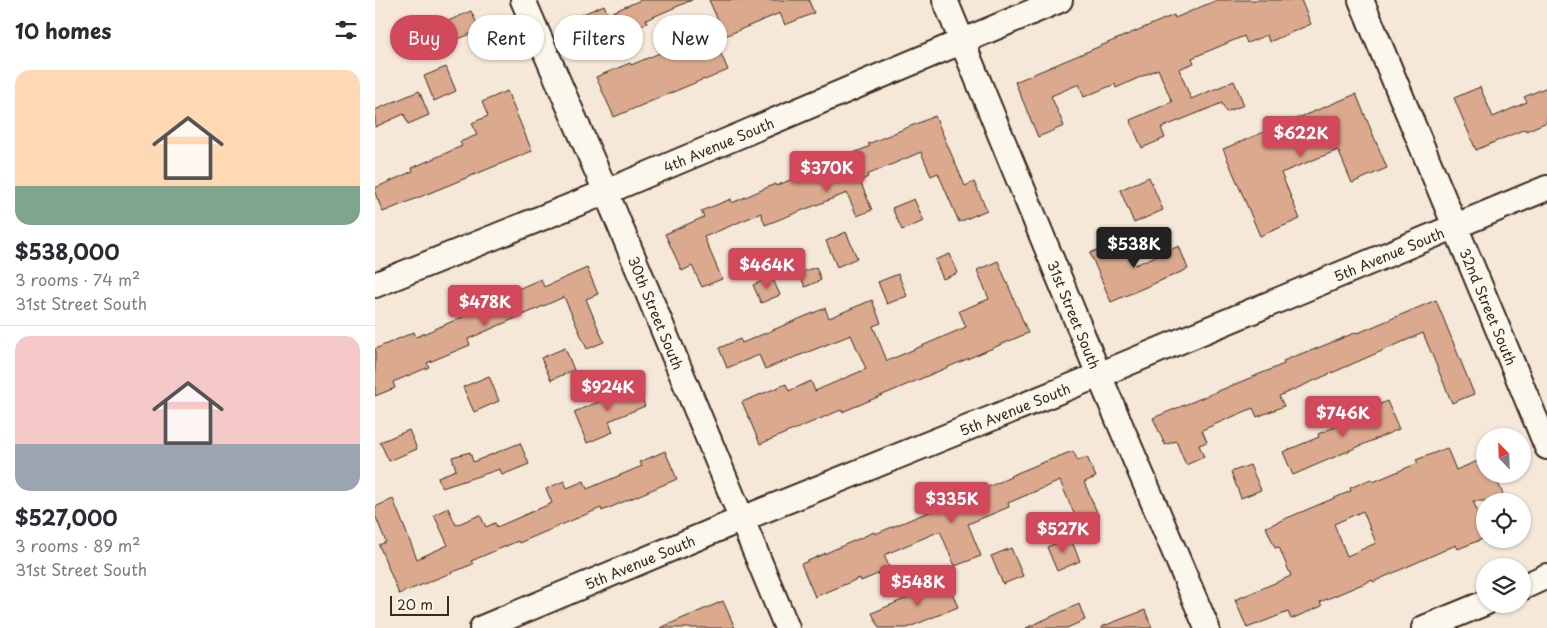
<!DOCTYPE html>
<meta charset="utf-8">
<style>
:root{--surface:#fff;--page:#f2f2f3;--text:#2b2b33;--muted:#7c7c81;--line:#e1e1e2;--accent:#d1495b}
body{margin:0;font-family:"Playpen Sans",sans-serif;background:var(--page);color:var(--text);height:100vh;display:flex;flex-direction:column;font-size:19px;white-space:nowrap}
*{box-sizing:border-box;margin:0}
p{font-size:16px;color:var(--muted)}
.icon{flex:none;width:28px;height:28px;fill:none;stroke:currentColor;stroke-width:2;stroke-linecap:round;stroke-linejoin:round}
.map{position:relative;flex:1;overflow:hidden}
.drawer{display:flex;flex-direction:column;background:var(--surface);width:375px}
.drawer>*{flex:none}
.hud{position:absolute;left:15px;top:15px;width:475px;height:45px;display:flex;gap:10px}
.needle{width:32px;rotate:337deg}
.buttons{position:absolute;left:1101px;top:428px;display:grid;gap:10px}
.buttons a{display:grid;place-items:center;width:55px;height:55px;border-radius:50%;background:var(--surface);box-shadow:0 1px 4px #0004;font-size:25px}
.scale{position:absolute;left:15px;bottom:12px;width:59px;box-sizing:border-box;padding-left:5px;border:2px solid #3b2a1e;border-top:0;font-size:14px;line-height:18px;white-space:nowrap;color:#3b2a1e;-webkit-text-stroke:4px #fbf7ec;paint-order:stroke}
.price{position:absolute;translate:-50% -42px;padding:0 11px;border-radius:5px;background:var(--accent);color:#fff;font-size:16px;line-height:32px;filter:drop-shadow(0 1px 2px #0008)}
.price::after{content:'';position:absolute;left:50%;top:30px;width:15px;height:11px;margin-left:-8px;background:inherit;clip-path:polygon(0 0,100% 0,50% 100%)}
.price.active{background:#222;color:#fff}
ul{padding:0;list-style:none}
li{display:grid;align-content:center;gap:10px;height:265px;padding:0 15px}
li+li{border-top:1px solid var(--line)}
li span{display:grid;place-items:center;height:155px;border-radius:15px;color:#555}
li>.icon{margin-inline-start:auto}
span .icon{width:90px;height:90px;fill:#fffc;stroke-width:1}
li b{font-size:21px}
h2{display:flex;justify-content:space-between;align-items:center;height:60px;padding:0 15px;font-size:21px}
.chip{padding:0 18px;border-radius:22px;background:var(--surface);box-shadow:0 1px 4px #0004;font-size:18px;line-height:45px}
.chip.active{background:var(--accent);color:#fff}
main{display:flex;flex:1;min-height:0}
.map>svg:first-child{display:block}
.building{fill:#dbaa8e;stroke:#3b2a1e;fill-rule:evenodd}
.lines{fill:none;stroke-linecap:round;stroke-linejoin:round}
.minor-casing{stroke:#3b2a1e;stroke-width:28}
.minor{stroke:#fbf7ec;stroke-width:24}
.labels{text-anchor:middle;dominant-baseline:central;stroke-width:4.5;stroke-linejoin:round;paint-order:stroke}
.street-label{font-size:14px;fill:#3b2a1e;stroke:#fbf7ec}
</style>
<main>
<section class="drawer">
<h2>10 homes<svg class="icon" aria-label="filters" viewBox="0 0 24 24"><path d="M4 7h16M4 17h16"/><circle cx="9" cy="7" r="2"/><circle cx="15" cy="17" r="2"/></svg></h2>
<ul>
<li><span style="background:linear-gradient(#ffd9b3 75%,#7fa58c 0)"><svg class="icon" aria-label="home" viewBox="0 0 24 24"><path d="M3 11l9-7 9 7M6 9v11h12V9"/></svg></span><div><b>$538,000</b><p>3 rooms · 74 m²</p><p>31st Street South</p></div></li>
<li><span style="background:linear-gradient(#f6c9c9 70%,#9aa5b1 0)"><svg class="icon" aria-label="home" viewBox="0 0 24 24"><path d="M3 11l9-7 9 7M6 9v11h12V9"/></svg></span><div><b>$527,000</b><p>3 rooms · 89 m²</p><p>31st Street South</p></div></li>
</ul>
</section>
<div class="map">
<svg width="1172" height="628" viewBox="0 0 1172 628">
<rect width="100%" height="100%" fill="#f5e8d9"/>
<filter id="ink" filterUnits="userSpaceOnUse"><feTurbulence type="fractalNoise" baseFrequency=".02" numOctaves="2"/><feDisplacementMap in="SourceGraphic" scale="10" xChannelSelector="R" yChannelSelector="G"/><feConvolveMatrix kernelMatrix="1 2 1 2 8 2 1 2 1" color-interpolation-filters="sRGB"/></filter>
<g filter="url(#ink)">
<!-- building -->
<path class="building" d="M266 0H317L271 20 272 23 250 32 247 24 204 42 194 20 229 5 233 14Z
M334 0H435L434 1 439 13 410 25 405 13 350 36Z
M842 0H926L936 24 894 42 892 35 872 43 869 36 817 58 819 63 804 69 816 99 859 81 869 105 851 112 847 103 786 128 790 138 767 148 755 120 797 102 783 69 741 88 740 84 709 97 704 84 676 96 689 126 663 137 640 82 799 15 800 18Z
M96 11 105 30 81 40 73 21Z
M337 33 353 70 330 80 329 79 239 117 221 77 255 63 256 65 299 47 300 49Z
M71 67 81 91 59 101 49 76Z
M1105 87 1118 117 1152 102 1149 97 1172 87V122L1151 131 1150 129 1101 150 1079 98Z
M44 91 54 115 33 124 29 114 0 127V110Z
M132 91 157 151 8 212 0 193V188L38 171 37 168 87 146 85 142 102 135 97 123 113 116 107 102Z
M981 94 1012 168 977 183 963 150 906 173 925 219 885 236 848 149Z
M560 116 590 186 599 182 612 210 584 222 563 173 556 176 546 152 492 175 493 177 485 181 497 210 482 216 472 193 390 225 386 213 329 237 347 279 327 287 317 266 307 271 290 234 329 217 326 211 356 199 357 203 400 184 401 186 495 146 493 144Z
M774 177 788 210 759 223 745 190Z
M539 199 549 221 527 230 517 208Z
M471 232 482 258 462 267 451 241Z
M749 239 760 265 804 246 813 269 736 302 715 253Z
M575 254 583 273 568 279 560 260Z
M623 261 653 333 503 397 467 412 466 410 385 444 367 402 411 384 414 391 436 381 440 391 491 369 476 335 390 369 384 355 352 368 344 348 365 339 367 343 450 308 454 318 497 300 506 323 498 326 512 361 591 327 584 311 614 299 602 270Z
M441 267 446 280 430 287 424 273Z
M212 268 223 294 211 299 229 342 212 349 189 297 93 339 95 345 52 363 54 367 18 382 20 388 0 396V349L39 332 41 337 99 312V311L137 294 136 292 166 279 169 287Z
M523 274 532 296 512 304 503 282Z
M397 277 405 295 386 303 378 285Z
M1061 300 1099 394 1077 403 1048 333 904 396 909 406 882 417 878 408 827 430 832 442 824 445 829 457 811 465 801 441 790 445 778 418 909 364 908 361 933 351V352L982 332 983 333Z
M190 348 199 370 176 380 166 358Z
M114 376 124 401 99 412 88 387Z
M261 383 270 406 234 421 238 432 212 443 199 412 240 395 238 393Z
M1012 401 1024 429 918 475 908 452 944 437 943 434 986 416 985 413Z
M34 430 42 449 14 461 5 442Z
M145 443 154 464 127 475 125 469 67 488 63 477 81 470 77 457 95 452 98 462Z
M1072 448 1081 470 1110 458V474H1119L1131 501H1098L1110 530V538L1083 549 1081 545 998 582 997 580 945 602 947 606 916 619 913 612 872 628 860 600 916 576 904 547 900 548 891 527 976 491 975 488 996 479 998 482 1043 463 1041 460ZM988 511 1001 543 972 556 959 524Z
M290 451 302 479 227 511 226 508 144 543 143 541 96 561 98 564 24 594 4 545 11 542 0 515V507L18 499 42 559 73 545 59 515 73 508 81 525 105 515 111 527 120 523 122 527 177 503 171 489 189 481 192 488 209 481 212 489 267 466 265 462Z
M698 451 703 461 712 457 721 477 709 482 724 517 704 525 685 481 633 503 634 507 593 524 606 556 580 566 565 531 509 555 515 569 486 581 485 578 440 597 426 564 499 532 500 534 583 500 636 477 635 476 664 464Z
M875 465 886 490 866 498 856 472Z
M695 537 705 561 682 571 672 547Z
M636 548 648 576 628 584 616 556Z
M570 576 583 607 532 628H504L497 613 550 590 547 585Z
M348 601 360 628H285Z
M704 604 710 620 692 628H651Z
M770 610 777 628H726V627Z"/>
<g class="lines">
<defs>
<g id="minor">
<path id="s1" d="M148 0 231 192 412 628"/>
<path id="s2" d="M570 0 724 375 832 628"/>
<path id="s3" d="M986 0 1172 447"/>
<path id="s4" d="M0 285 231 192 685 0"/>
<path d="M1148 587 1172 576"/>
<path id="s5" d="M107 628 367 519 724 375 1172 188"/>
<path d="M1049 628 1110 603"/>
</g>
</defs>
<!-- minor casing -->
<use href="#minor" class="minor-casing"/>
<!-- minor -->
<use href="#minor" class="minor"/>
</g>
</g>
<g class="labels">
<!-- street labels -->
<g class="street-label">
<text stroke="none"><textPath href="#s4" startOffset="371">4th Avenue South</textPath></text>
<text stroke="none"><textPath href="#s5" startOffset="981">5th Avenue South</textPath></text>
<text stroke="none"><textPath href="#s3" startOffset="332">32nd Street South</textPath></text>
<text stroke="none"><textPath href="#s1" startOffset="340">30th Street South</textPath></text>
<text stroke="none"><textPath href="#s2" startOffset="340">31st Street South</textPath></text>
<text stroke="none"><textPath href="#s5" startOffset="576">5th Avenue South</textPath></text>
<text stroke="none"><textPath href="#s5" startOffset="171">5th Avenue South</textPath></text>
</g>
</g>
</svg>
<div class="buttons">
<a><svg class="needle" viewBox="-14 -14 28 28"><path d="M0-13l5 13h-10z" fill="#e53935"/><path d="M0 13l5-13h-10z" fill="#7c7c81"/></svg></a>
<a><svg class="icon" aria-label="locate" viewBox="0 0 24 24"><circle cx="12" cy="12" r="6"/><path d="M12 2v4M12 18v4M2 12h4M18 12h4"/></svg></a>
<a><svg class="icon" aria-label="layers" viewBox="0 0 24 24"><path d="M12 4l9 5-9 5-9-5zM3 14l9 5 9-5"/></svg></a>
</div>
<div class="scale">20 m</div>
<b class="price" style="left:926px;top:158px">$622K</b>
<b class="price" style="left:452px;top:193px">$370K</b>
<b class="price active" style="left:759px;top:269px">$538K</b>
<b class="price" style="left:392px;top:290px">$464K</b>
<b class="price" style="left:110px;top:327px">$478K</b>
<b class="price" style="left:233px;top:412px">$924K</b>
<b class="price" style="left:968px;top:438px">$746K</b>
<b class="price" style="left:577px;top:524px">$335K</b>
<b class="price" style="left:688px;top:554px">$527K</b>
<b class="price" style="left:543px;top:607px">$548K</b>
<div class="hud">
<a class="chip active">Buy</a>
<a class="chip">Rent</a>
<a class="chip">Filters</a>
<a class="chip">New</a>
</div>
</div>
</main>
